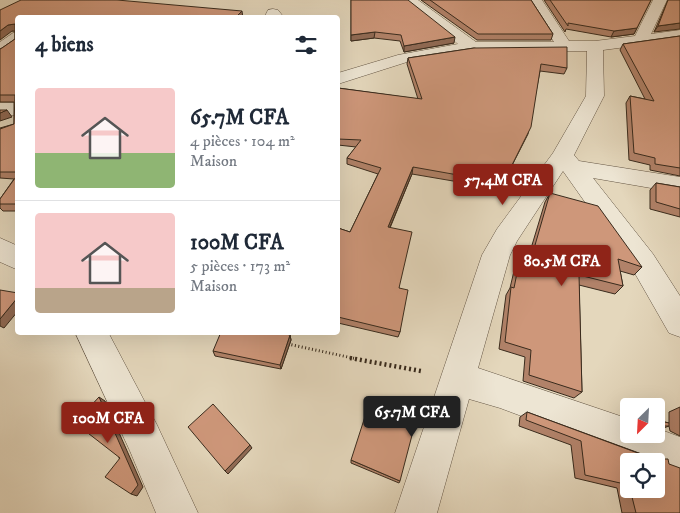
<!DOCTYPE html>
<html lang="fr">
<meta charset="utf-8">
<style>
:root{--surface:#fff;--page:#f2f2f3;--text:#1f2937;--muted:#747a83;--line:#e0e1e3;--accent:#8f2418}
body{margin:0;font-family:"IM FELL DW Pica",serif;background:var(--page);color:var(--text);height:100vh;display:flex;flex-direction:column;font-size:19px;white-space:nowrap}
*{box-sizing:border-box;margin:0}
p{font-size:16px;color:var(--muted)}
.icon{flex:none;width:28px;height:28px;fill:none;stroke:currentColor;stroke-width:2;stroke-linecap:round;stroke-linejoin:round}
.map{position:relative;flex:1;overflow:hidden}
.panel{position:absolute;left:15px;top:15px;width:325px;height:320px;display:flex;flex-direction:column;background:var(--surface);border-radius:5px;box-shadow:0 5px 20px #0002}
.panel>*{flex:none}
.needle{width:32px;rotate:204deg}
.controls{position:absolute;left:620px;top:398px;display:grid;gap:10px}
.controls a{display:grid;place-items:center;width:45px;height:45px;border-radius:5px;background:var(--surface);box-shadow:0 5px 20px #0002;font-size:25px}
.price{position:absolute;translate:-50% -42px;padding:0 11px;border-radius:5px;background:var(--accent);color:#fff;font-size:16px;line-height:32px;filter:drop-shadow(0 1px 2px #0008)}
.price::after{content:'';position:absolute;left:50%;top:30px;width:15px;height:11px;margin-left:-8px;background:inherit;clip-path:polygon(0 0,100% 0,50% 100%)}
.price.current{background:#222;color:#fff}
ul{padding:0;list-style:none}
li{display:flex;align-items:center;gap:15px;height:125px;padding:0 20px}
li+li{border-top:1px solid var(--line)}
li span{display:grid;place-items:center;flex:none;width:140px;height:100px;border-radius:5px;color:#555}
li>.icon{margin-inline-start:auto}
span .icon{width:60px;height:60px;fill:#fffc;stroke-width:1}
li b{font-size:21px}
h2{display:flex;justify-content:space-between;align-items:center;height:60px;padding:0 20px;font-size:21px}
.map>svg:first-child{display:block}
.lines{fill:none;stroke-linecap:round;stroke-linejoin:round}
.minor-casing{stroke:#645645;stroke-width:1}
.path-far1{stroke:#392b1d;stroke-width:3;stroke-dasharray:1 2.5;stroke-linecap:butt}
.path{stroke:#392b1d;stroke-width:4.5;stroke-dasharray:2 3;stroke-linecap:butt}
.minor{fill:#ede5d3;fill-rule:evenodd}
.wall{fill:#b18269;stroke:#392b1d;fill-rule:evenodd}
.shaded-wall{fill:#906a55;stroke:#392b1d}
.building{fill:#ce977a;stroke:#392b1d}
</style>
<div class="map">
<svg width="680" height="513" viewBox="0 0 680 513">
<rect width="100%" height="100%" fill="#e4d7bc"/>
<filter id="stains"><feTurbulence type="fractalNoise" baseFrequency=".004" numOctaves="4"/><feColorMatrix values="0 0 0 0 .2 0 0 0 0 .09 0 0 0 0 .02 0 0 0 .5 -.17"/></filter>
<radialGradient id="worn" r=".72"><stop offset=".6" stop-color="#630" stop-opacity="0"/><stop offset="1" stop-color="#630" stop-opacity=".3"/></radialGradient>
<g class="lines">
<defs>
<path id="minor" d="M403 0H418L476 42H554L528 0H542L569 41H595L635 36 653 0H667L651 34 680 30V40L603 50 604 96 574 155 579 161 680 177V193L593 178 653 254 680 296V337L669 333 633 270 563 171 517 241 510 255 478 368 629 419V434H656V428L680 437V475L656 466V461H642L500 408 469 399 437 513H395L482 255 497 229 553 153 586 96 587 51 472 52 451 54 407 62 338 84V73L398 55 458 44Z
M273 9 278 10 282 15 280 18H264L268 10Z
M18 32V44L6 53 0 55V42L13 33Z
M0 103H18V115H0Z
M0 238 18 246V270L0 262Z
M75 332H108L157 425 198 513H156L130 451Z"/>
</defs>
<!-- minor casing -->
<use href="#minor" class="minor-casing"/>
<!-- path-far1 -->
<path class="path-far1" d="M288 344 357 359"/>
<!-- path -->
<path class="path" d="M350 358 421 371"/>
<!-- minor -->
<use href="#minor" class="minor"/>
</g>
<!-- wall -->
<path class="wall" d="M351 0 454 43 404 52 400 41 374 38 351 41Z
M421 0H531L553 34 551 40H477Z
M544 0H651L634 34 611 37 566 29 565 32Z
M668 0H680L654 32Z
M18 18V211H3L0 208V199L14 179 0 178V128L14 124V102H0V49L2 48 15 39V31H12Z
M680 36V176L650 170V165L629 160 626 103 630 96 645 99 620 50 623 44Z
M474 48 567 68 564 74 540 71 528 134 500 189 412 174 390 228 399 288 400 332 398 337 338 323V228L350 232 378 174 347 164V158L356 147 338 145V88L418 99 407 64 408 58Z
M656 183 680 187V217L650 209V190Z
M550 193 642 267 634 275 620 271 623 286 615 294 579 285 582 392 574 398 523 381 525 357 499 349 506 295 510 288 514 271 519 263 526 265 545 202Z
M290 335 291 340 281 369 215 356 213 351Z
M680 407V436L670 431 669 426 656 431V420L669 423V412Z
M527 412 669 464 680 513H622L617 488 575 478 571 445 519 426 520 417ZM629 461 656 489H629Z
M351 460 400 481 399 483 351 463Z"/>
<!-- shaded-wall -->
<path class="shaded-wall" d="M242 11 243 18H235Z
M680 23V29L654 32 658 26Z
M15 24 18 31H12L0 40V31L8 25Z
M637 28 634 34 611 37 614 31Z
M375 32 374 38 351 41V35Z
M455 37 454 43 404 52V46Z
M7 110 12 117 0 121V113Z
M413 167 412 174 387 234 388 227Z
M18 297V311L4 328 0 326V319Z
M290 335 291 340 281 369 280 365Z
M99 397 105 401 143 487 137 496 131 494Z
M250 445 252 448 228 474 225 471Z"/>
<!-- building -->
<path class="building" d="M21 0H117L242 11 235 18H18V172H0V129L14 124 15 95H0V49L2 48 15 39V24L8 25 0 31V10Z
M351 0H408L455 37 404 46 401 35 375 32 351 35Z
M430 0H531L553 34H478Z
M550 0H651L637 28 614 31 568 23V26Z
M668 0H680V23L658 26Z
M680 36V168L655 164V158L634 153 630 96 654 101 623 44Z
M567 47V68L541 64 531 127 503 183 413 167 388 227 412 232 399 288 408 290 400 332 338 317V228L350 232 381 168 347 158 361 140 338 139V88L422 99 408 58 474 48Z
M0 110H7L0 113Z
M18 174V204H0V199Z
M656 183 680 187V209L656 202Z
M550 193 598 206 642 267 618 259 623 286 579 275 582 392 529 375 531 350 505 342 511 287 514 288 519 263 529 266Z
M0 290 18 293V297L0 319Z
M221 332H276L290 335 280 365 213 351Z
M99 397 138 485 131 494 105 477 120 458 75 423Z
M370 401 416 420 400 481 351 460Z
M213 404 250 445 225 471 188 427Z
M527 412 654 459H668L669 464 680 468V513H636L630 489H656V461H629V485L585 475 581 441 526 420Z
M656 420 669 423V426H656Z"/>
<rect width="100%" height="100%" filter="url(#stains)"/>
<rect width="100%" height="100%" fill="url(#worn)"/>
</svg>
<div class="controls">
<a><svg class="needle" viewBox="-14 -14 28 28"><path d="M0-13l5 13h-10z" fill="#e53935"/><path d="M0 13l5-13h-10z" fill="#747a83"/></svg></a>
<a><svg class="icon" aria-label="locate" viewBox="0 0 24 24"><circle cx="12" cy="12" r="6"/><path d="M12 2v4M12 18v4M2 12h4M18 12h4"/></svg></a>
</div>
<b class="price" style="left:503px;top:206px">57.4M CFA</b>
<b class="price" style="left:562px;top:287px">80.5M CFA</b>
<b class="price current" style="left:412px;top:438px">65.7M CFA</b>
<b class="price" style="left:108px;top:444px">100M CFA</b>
<section class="panel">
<h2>4 biens<svg class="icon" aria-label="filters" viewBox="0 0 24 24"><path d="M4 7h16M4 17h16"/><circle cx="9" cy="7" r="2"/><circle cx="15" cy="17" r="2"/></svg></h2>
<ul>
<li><span style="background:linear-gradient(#f6c9c9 65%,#8fb573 0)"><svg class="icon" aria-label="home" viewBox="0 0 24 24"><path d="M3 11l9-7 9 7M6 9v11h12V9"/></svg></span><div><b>65.7M CFA</b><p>4 pièces · 104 m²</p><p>Maison</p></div></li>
<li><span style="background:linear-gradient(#f6c9c9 75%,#b9a48a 0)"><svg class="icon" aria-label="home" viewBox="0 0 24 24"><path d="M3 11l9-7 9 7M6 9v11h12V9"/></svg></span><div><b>100M CFA</b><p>5 pièces · 173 m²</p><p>Maison</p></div></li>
</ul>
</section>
</div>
